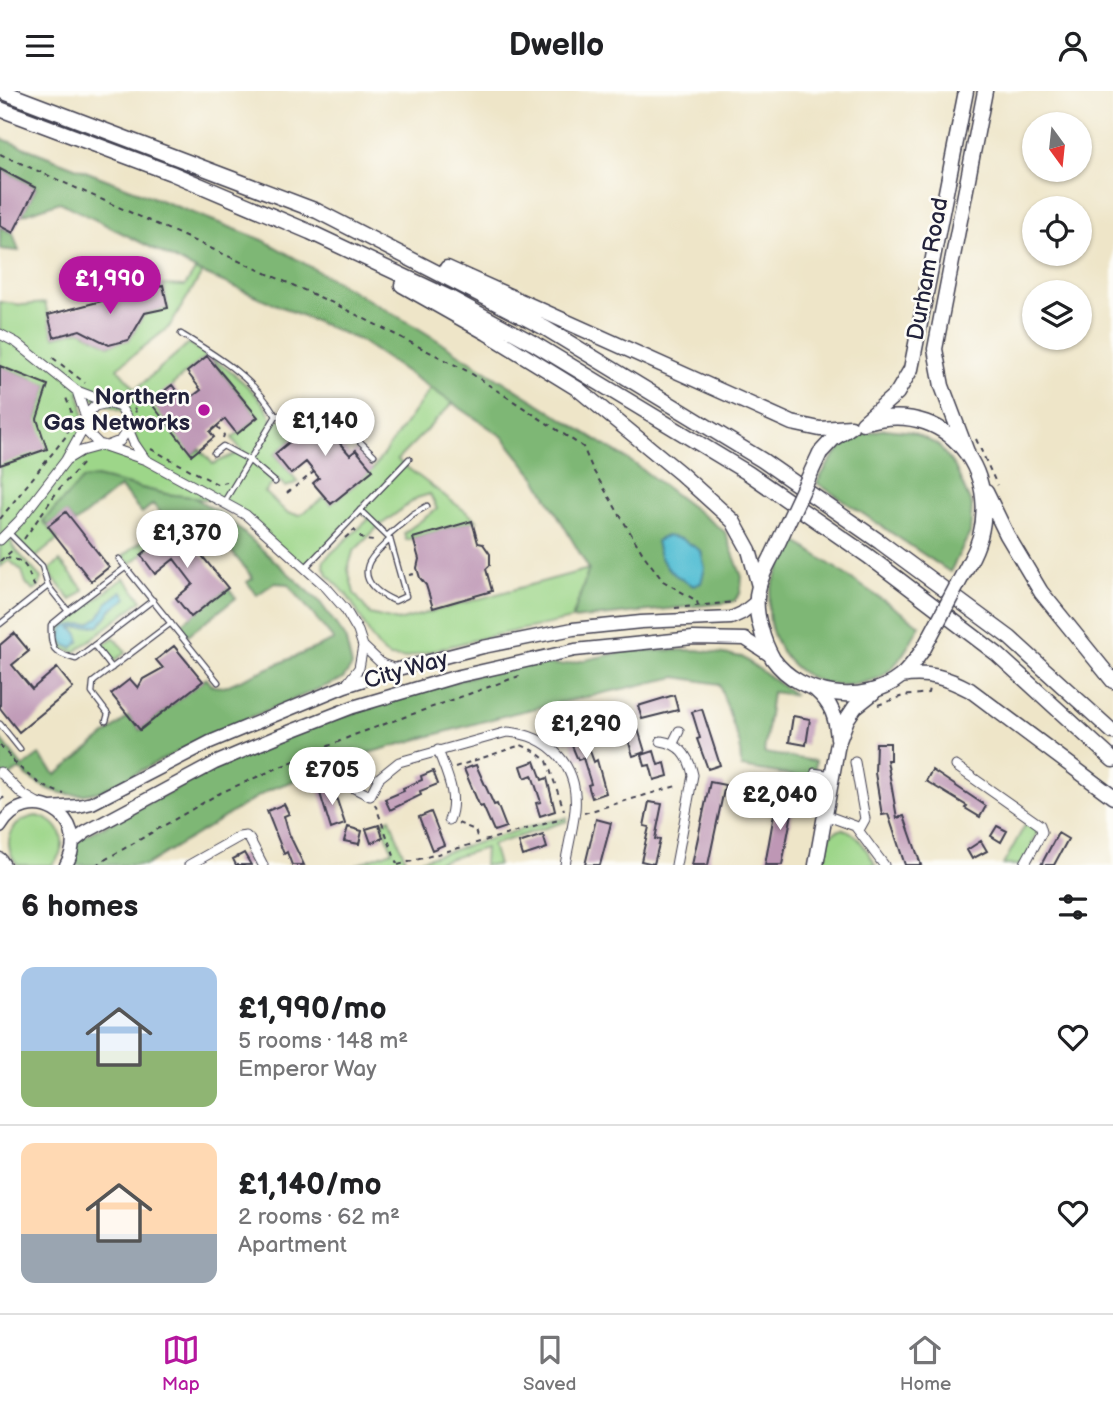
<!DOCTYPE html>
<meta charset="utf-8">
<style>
:root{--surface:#fff;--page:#f2f2f2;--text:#202124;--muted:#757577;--line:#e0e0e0;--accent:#b5179e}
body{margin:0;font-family:"Balsamiq Sans",sans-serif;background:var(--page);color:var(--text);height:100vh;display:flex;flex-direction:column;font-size:26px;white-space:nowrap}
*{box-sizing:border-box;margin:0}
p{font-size:23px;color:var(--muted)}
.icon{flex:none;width:38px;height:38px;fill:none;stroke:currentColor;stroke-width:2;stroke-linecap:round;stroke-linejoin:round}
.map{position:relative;height:774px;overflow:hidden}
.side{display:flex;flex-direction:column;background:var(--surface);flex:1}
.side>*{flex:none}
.needle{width:46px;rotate:165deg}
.fabs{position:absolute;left:1022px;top:21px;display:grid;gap:14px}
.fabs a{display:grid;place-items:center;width:70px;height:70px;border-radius:50%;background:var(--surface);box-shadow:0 2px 5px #0004;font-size:35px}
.price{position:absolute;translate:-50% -60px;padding:0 16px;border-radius:24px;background:#fff;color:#222;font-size:23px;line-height:46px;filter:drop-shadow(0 2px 4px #0008)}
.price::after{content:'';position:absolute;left:50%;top:42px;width:21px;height:16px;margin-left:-10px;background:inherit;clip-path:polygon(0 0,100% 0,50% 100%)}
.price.on{background:var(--accent);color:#fff}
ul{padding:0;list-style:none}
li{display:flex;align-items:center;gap:21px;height:175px;padding:0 21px}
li+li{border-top:2px solid var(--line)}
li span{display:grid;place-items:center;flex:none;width:196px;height:140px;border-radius:14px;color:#555}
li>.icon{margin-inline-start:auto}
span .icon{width:84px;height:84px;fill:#fffc;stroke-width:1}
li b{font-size:30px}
h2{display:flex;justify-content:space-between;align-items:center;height:84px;padding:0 21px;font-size:30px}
header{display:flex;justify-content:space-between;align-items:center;height:91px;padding:0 21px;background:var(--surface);font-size:32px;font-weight:600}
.menu{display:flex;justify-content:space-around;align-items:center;height:98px;border-top:2px solid var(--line);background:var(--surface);font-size:19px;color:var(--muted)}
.menu a{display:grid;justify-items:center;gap:4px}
.menu .on{color:var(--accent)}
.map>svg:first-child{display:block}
.green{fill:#9dd689;stroke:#607c62;stroke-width:2;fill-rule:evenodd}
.forest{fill:#7eb775;stroke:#506c58;stroke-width:2}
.water{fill:#57bfd4;stroke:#3c7088;stroke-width:2}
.building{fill:#be97b5}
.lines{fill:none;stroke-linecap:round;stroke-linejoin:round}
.service-casing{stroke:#413f50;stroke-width:7}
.minor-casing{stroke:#413f50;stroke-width:11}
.secondary-casing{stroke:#413f50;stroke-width:15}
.trunk-casing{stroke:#413f50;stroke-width:17}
.path{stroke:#413f50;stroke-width:2;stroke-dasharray:5 5;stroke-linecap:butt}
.service{stroke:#fff;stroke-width:4.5}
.minor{stroke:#fff;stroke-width:9}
.secondary{stroke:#fff;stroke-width:12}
.trunk{stroke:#fff;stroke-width:14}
.trunk-bridge-casing{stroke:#413f50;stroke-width:17;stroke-linecap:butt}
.trunk-bridge{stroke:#fff;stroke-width:14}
.poi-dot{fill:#b5179e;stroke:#fdfcf7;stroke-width:2.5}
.labels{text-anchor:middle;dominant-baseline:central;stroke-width:5;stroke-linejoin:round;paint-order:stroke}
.street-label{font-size:23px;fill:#22223b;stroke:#fdfcf7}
.poi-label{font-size:23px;font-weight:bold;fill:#22223b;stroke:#fdfcf7;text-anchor:end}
</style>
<header><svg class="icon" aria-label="menu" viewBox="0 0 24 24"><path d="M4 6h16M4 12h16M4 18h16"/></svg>Dwello<svg class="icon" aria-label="person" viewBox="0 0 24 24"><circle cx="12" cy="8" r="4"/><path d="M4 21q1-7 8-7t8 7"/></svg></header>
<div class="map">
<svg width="1113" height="774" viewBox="0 0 1113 774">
<rect width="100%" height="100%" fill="#fdfcf7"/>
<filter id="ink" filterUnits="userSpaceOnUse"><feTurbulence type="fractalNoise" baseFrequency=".0143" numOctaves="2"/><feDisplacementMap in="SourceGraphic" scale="14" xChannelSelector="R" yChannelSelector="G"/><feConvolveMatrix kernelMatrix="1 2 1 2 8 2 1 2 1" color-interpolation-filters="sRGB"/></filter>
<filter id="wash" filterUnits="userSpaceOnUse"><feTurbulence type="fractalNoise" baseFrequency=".00686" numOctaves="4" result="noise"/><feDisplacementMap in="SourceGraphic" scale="28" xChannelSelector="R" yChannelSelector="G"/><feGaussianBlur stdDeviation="1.57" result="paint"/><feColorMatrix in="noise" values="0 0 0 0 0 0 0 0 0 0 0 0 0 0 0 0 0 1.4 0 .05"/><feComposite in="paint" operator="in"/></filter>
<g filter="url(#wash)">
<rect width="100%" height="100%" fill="#eee5c8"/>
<!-- green -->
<path class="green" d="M196 178 202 182 169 236 117 277 136 298 189 252C216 269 262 299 273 331L302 322 326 321 275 363 298 391 286 396 277 388 265 401 287 422 300 424 325 406 331 413 372 379 431 297 453 312 397 369 477 429 406 449 404 442 437 418 430 403 417 407 378 436 353 461 348 478 354 502 370 523 398 530 589 478 572 528 482 547 404 567 390 566C368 552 362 522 345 502 336 491 325 486 323 471L326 467 369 428 360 419 304 477 224 411 166 403 96 386 43 430 58 448 34 468 9 443 13 456 41 487 39 496 33 500 26 492 22 480 9 469 0 476V374L37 328 48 294 0 275V211L23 214 45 212 54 246 80 239 109 254 129 249 145 222 168 217 163 194 185 195ZM208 264 258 326 232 347 242 360 213 373 200 358 192 364 172 294ZM78 301 125 321 144 368 103 354 67 368C80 344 90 328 78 301Z
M167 430 178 435 130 473 123 465Z
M60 470 84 499 71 509 53 487 50 478Z
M124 487 142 509 75 561 64 559 57 550 58 537Z
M114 546 126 561 114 570 102 555Z
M37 725C62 730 71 755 52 774H18C0 754 10 728 37 725Z
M390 727 407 773 546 731 567 727V730L492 754 498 774H484L485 757 428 774H356L392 760 382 731Z
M1029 727 1040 734 1024 774H1003Z
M843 738C859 742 867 761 876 774H822C825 758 824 741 843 738Z"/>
<!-- forest -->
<path class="forest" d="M0 47 263 149 418 237 635 373 725 441 742 486 740 503 734 510 725 512 572 528 589 478 536 387 503 346 359 249 202 182 60 111 22 124 36 97 0 78Z
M0 136 13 142 19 160 0 158Z
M886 338 912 341 938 354 955 376 972 415 970 442 950 481 817 392C836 358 846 345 886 338Z
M96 386 166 403 193 406 225 425 319 510 345 546 352 575 343 588 224 637 101 700C70 709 43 701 19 678L7 688 0 680V647L23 676 39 664 56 684 129 625 140 639 206 587 213 595 224 596 334 549 288 493 274 492 257 504 247 491 253 487 198 419 178 435 167 430 153 413 142 422 120 396 75 432 66 422 48 435 43 430 83 388Z
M794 449 920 534C909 553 901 572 882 585 877 589 868 590 862 592 808 605 761 559 770 504 772 488 787 465 794 449Z
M228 497 236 507 188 544 180 534Z
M697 559 742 566 795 604 772 601 764 662 816 670 813 688 741 676 740 654 719 593 676 586 514 622 361 664 269 699 146 774H66L73 751 281 644 518 571 562 574 627 560Z"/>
<!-- water -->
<path class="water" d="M666 445 682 448 701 460 705 477 701 492 694 495C672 484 660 475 656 450Z
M122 500 127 507 111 519 100 534 72 537 78 543 80 550 72 557 65 554 61 547 63 538 67 535 90 532 99 526 107 512Z"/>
<g id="blocks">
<!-- building -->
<path class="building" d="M0 78 36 97 13 142 0 135Z
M163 194 168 217 145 222 129 249 109 254 80 239 54 246 48 224Z
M207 265 258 326 237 343 225 328 210 341 214 346 192 364 150 311 172 294 185 311 201 299 187 281Z
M0 275 48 294 37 328 47 358 0 374Z
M323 323H327L343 342 336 348 350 364 356 359 373 379 331 413 313 392 319 387 306 371 291 383 275 363Z
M66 421 109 476 91 490 48 435Z
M472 430 478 452 483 453 490 463V474L486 478 492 500 433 517 426 494 420 487 417 477 419 468 413 447Z
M178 435 228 497 191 526 176 507 193 493 174 468 155 483 141 464Z
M14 542 29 560 12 574 32 598 57 577 73 597 19 641 0 617V554Z
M174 555 203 590 140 639 111 603 130 588 138 597 143 588 163 577 156 569Z
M674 604 678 619 642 628 638 615Z
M560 618 563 630 544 636 541 624Z
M702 618 720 674 708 678 697 648 700 647 692 621Z
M793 625 810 628 806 654 789 651Z
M575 634 582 654 587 652 594 671 597 669 606 702 592 707 588 694 591 693 583 667 578 669 570 650 566 651 561 639Z
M638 638 645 661 633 665 626 642Z
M876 652H890V669H887L897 727 904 725 921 774H905L888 723 882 724 875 682Z
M654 660 658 674 665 672 668 685 654 689 650 674 645 675 642 664Z
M535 670 542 689 547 687 555 720 540 725 536 712 541 711 532 684 525 687 521 675Z
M476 674 494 714 497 713 506 736 494 740 483 715 480 716 464 678Z
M932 679 986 715 980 726 965 717 967 715 926 690Z
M433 680 438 693 420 700 421 704 390 719 385 708 404 700 403 697 422 689 421 685Z
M710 691 725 694 712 755 708 774H692Z
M332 694 345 733 331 738 319 699Z
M777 706 794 709 792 722 782 774H765Z
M649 711 662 713 655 748 660 749 654 773 641 770 649 736 644 735Z
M284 713 289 723 284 725 289 743 304 774H292L287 761 284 763 267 720Z
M431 721 444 754 432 759 419 726Z
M596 728 611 732 608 744 600 774H585Z
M379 734 383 747 371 752 366 738Z
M997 735 1007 740 1001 751 991 745Z
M348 736 362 740 359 753 344 750Z
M1058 742 1068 748 1054 774H1041Z
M543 744 547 757 523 765 519 752Z
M981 750 987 760 972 768 967 759Z
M244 762 251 774H236L233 768Z"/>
</g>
</g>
<g filter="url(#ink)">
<use href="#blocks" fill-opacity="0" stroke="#413f50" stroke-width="2"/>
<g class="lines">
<defs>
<path id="service" d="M181 243C217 265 254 287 276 325
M214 362 223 355 249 369 275 391
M224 411 276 325 301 318H333L352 343 374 364
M360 419 390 448 406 505 395 510C381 504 362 493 368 474 371 464 384 455 390 448
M9 442 42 475 48 495 68 520 51 534C50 558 53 562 76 568L153 509
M387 445 413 423 427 415
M119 468 218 591
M305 477 409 368
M68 520 125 477
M0 533 48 495
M94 554 112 577
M106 630 108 623 92 602 93 591 171 532
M0 633 20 658
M814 680 828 682"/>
<path id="minor" d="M0 243 17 252 77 300 106 311
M77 300 86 327
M86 330 87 341 99 353 146 369 246 424 325 495 345 518 358 540 363 555 382 573 396 578
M107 355 120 350 128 338
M66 369 81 360 103 354
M0 449 19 430 66 369 82 340 90 320 95 315 108 312 120 316 127 327 128 338 134 352 145 368
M346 594 359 577 363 555
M661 650C680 653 689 665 693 684L676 774
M673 652 679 640
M438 659C446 682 459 705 449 729
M855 671 865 728 859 739
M956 675 1040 734 1042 741 1024 774
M0 681 22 703 41 714
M342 691 370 705 379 687 399 671 507 641C550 644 579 675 575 719 573 737 568 756 565 774
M825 724 855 735 884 774
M189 774 239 746 246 745 250 749 263 774"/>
<path id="secondary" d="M51 717 79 715 92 712 210 651 345 595 398 578 483 556 573 538 641 531 731 527 742 522 757 510
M0 736C27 689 94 725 66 774
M73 751 86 741 215 672 281 644 353 616 455 586 575 559 693 547 745 548 771 565
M0 768 4 774"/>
<path id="trunk" d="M1 0 317 120 545 237 762 369 880 451 1010 547 1113 641
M0 18 171 82 310 141 448 206 533 252 748 382 868 465 997 563 1113 669
M447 177 792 332 820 338 851 336
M402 194 487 242 578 298 680 382 733 430 749 459 759 495
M866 331C955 305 1012 396 969 472
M863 332 897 302 911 278 966 0
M967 361 942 295 935 258 985 0
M820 362 833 348 848 338
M986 401 1007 444 1041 501 1113 590
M772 465C767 475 761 485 759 495 755 508 757 525 761 538 763 547 768 559 773 568 800 606 864 615 900 586 910 578 917 567 924 557
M901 585C928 580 947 587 970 599L1113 706
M816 599C832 613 836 626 838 647
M816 774 838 652 847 628 855 616 874 601"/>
</defs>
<!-- service casing -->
<use href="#service" class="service-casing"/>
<!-- minor casing -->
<use href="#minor" class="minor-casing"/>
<!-- secondary casing -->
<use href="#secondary" class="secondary-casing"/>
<!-- trunk casing -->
<use href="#trunk" class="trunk-casing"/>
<!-- path -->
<path class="path" d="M0 63 335 213 469 281 583 356 593 379 643 463 663 490 697 510 698 515
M95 177 104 209
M53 267 85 292
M112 302 123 306
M128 309 135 318 141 342
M217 335 224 344 223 347
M976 348 997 394
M151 358 217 393 227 391
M287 402 314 381
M0 428 67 344 71 320 65 304
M345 447 354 439 364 449 374 450
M24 448 59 398 85 370
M5 467C30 469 25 478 35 496
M0 470 15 457
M409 484 418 482
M675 517 735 511
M878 614 903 605 928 602 929 597
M0 654C19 677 34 694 64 703
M455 676 521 654 533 659 547 670 564 719
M0 709 8 704
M375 713 397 773
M584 722 680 694
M458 732 475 739 478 749
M96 774 220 702 354 644 522 584
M398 774 562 728"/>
<!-- service -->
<use href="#service" class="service"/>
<!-- minor -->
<use href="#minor" class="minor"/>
<!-- secondary -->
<use href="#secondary" class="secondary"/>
<!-- trunk -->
<use href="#trunk" class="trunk"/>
<defs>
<path id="trunk-bridge" d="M772 465 820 362
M924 557 969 472"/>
</defs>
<!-- trunk-bridge casing -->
<use href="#trunk-bridge" class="trunk-bridge-casing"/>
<!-- trunk-bridge -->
<use href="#trunk-bridge" class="trunk-bridge"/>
</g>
</g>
<!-- markers -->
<circle class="poi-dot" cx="204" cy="319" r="7"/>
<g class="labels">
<!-- street labels -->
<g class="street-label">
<text transform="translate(928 178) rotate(-80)">Durham Road</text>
<text transform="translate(406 579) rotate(-16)">City Way</text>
</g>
<!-- poi labels -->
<g class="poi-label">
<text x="190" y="306">Northern<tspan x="190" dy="26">Gas Networks</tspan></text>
</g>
</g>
</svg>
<div class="fabs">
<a><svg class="needle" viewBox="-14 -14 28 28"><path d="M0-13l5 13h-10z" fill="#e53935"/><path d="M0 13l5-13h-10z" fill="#757577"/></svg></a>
<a><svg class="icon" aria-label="locate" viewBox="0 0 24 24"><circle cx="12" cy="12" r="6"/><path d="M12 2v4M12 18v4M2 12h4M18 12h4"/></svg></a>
<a><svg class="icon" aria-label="layers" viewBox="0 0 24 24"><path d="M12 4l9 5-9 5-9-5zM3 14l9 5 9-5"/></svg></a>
</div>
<b class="price on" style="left:110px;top:225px">£1,990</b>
<b class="price" style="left:325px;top:367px">£1,140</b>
<b class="price" style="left:187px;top:479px">£1,370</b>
<b class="price" style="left:586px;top:670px">£1,290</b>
<b class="price" style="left:332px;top:716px">£705</b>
<b class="price" style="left:780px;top:741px">£2,040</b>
</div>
<section class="side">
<h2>6 homes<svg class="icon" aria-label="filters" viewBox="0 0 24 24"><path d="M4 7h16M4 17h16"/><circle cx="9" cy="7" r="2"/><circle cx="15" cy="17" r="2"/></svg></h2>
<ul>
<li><span style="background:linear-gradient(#a9c7e8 60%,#8fb573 0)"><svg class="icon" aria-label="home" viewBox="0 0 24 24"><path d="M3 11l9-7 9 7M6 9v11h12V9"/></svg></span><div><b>£1,990/mo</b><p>5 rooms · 148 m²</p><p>Emperor Way</p></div><svg class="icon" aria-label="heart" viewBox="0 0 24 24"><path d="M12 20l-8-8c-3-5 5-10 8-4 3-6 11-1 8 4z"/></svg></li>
<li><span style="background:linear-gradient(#ffd9b3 65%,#9aa5b1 0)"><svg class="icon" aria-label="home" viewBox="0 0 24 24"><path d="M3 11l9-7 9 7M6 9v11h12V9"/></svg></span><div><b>£1,140/mo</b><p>2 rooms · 62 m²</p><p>Apartment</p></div><svg class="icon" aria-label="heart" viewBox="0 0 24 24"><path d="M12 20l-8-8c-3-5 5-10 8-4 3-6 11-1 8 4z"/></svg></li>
</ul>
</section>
<nav class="menu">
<a class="on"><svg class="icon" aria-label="map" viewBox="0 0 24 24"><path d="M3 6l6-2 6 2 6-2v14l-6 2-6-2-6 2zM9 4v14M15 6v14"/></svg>Map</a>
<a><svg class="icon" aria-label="saved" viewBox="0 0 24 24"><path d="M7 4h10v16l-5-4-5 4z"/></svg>Saved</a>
<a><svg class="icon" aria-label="home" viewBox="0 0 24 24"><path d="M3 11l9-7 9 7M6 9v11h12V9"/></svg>Home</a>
</nav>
